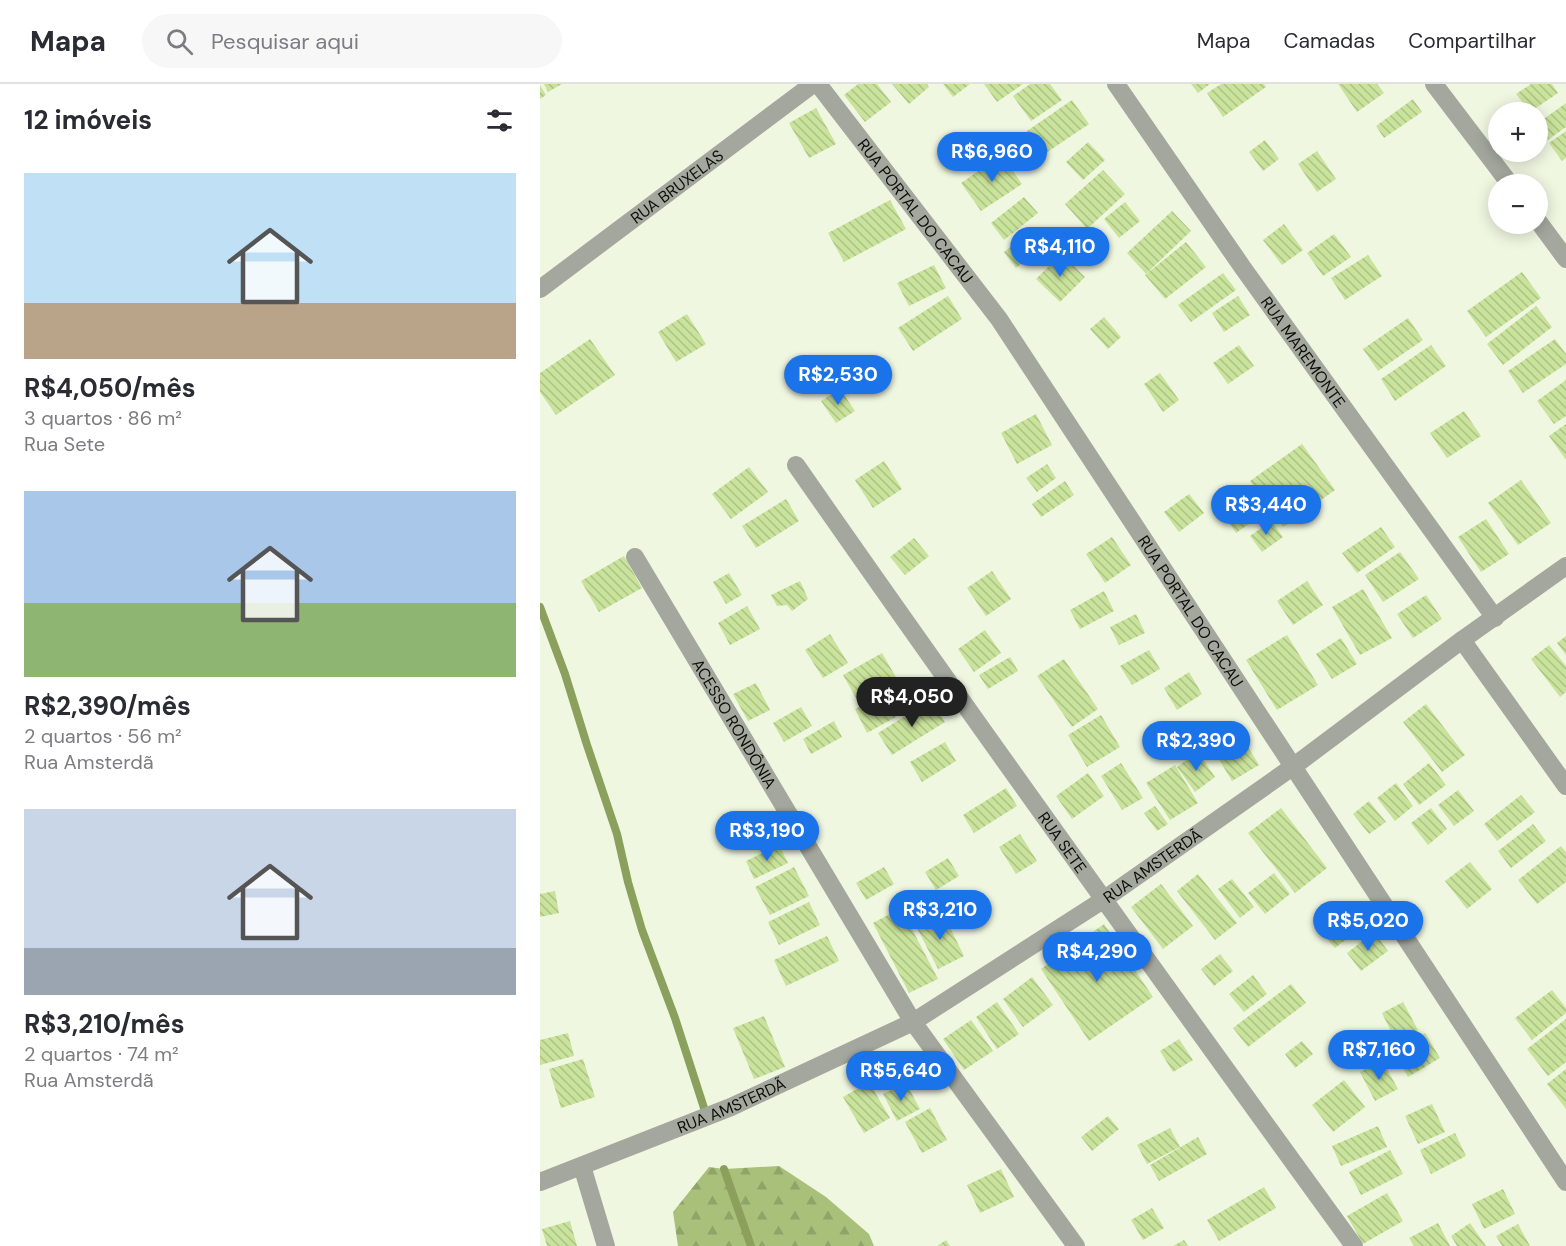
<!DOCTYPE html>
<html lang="pt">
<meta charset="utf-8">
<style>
:root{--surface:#fff;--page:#f7f7f7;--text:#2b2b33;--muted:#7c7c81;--line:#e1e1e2;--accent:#1a73e8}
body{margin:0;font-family:"DM Sans",sans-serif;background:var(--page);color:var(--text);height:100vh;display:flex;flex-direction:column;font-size:22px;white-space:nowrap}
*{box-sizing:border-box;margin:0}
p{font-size:20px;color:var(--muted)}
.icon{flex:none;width:33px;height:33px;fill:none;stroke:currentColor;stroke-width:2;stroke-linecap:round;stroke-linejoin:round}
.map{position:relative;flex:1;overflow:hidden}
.drawer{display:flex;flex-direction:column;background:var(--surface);width:540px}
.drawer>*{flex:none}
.fabs{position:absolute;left:948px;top:18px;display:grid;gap:12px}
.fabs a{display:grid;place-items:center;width:60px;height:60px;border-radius:50%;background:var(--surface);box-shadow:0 3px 15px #0003;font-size:30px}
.price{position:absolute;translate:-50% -51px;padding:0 14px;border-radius:21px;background:var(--accent);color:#fff;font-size:20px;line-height:39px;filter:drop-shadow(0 2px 3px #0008)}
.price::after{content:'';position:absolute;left:50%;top:36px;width:18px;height:14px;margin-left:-9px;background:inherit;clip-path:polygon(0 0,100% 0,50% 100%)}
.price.current{background:#222;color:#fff}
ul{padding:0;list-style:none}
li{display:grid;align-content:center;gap:12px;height:318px;padding:0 24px}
li span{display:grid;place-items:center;height:186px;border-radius:0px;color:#555}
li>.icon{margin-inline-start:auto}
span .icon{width:108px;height:108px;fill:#fffc;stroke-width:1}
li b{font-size:26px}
h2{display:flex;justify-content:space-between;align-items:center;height:72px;padding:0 24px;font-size:26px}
header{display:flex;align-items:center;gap:36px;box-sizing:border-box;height:84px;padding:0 30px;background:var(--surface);border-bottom:2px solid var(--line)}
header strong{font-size:28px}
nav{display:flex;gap:33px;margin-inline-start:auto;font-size:21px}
.search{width:420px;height:54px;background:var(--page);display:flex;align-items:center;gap:15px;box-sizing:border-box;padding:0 21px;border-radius:33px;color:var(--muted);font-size:22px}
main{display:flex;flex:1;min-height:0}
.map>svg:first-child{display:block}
.forest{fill:url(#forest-firs)}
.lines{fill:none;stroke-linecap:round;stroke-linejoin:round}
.stream{stroke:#8aa05c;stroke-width:8}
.building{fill:url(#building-back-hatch)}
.minor{stroke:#a4a79e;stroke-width:18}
.labels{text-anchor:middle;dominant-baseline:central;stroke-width:4.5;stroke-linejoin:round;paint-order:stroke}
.street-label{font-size:16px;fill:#0c0f07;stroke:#fff}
</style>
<header>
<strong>Mapa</strong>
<div class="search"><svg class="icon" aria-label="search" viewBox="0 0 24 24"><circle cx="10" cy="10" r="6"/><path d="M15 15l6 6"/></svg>Pesquisar aqui</div>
<nav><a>Mapa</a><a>Camadas</a><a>Compartilhar</a></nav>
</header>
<main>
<section class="drawer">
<h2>12 imóveis<svg class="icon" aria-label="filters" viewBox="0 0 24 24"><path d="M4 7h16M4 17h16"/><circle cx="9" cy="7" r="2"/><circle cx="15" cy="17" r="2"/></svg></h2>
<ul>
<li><span style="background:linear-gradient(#bfe0f5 70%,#b9a48a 0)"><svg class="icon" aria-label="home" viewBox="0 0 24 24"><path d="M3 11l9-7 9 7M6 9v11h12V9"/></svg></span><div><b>R$4,050/mês</b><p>3 quartos · 86 m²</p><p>Rua Sete</p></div></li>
<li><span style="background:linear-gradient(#a9c7e8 60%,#8fb573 0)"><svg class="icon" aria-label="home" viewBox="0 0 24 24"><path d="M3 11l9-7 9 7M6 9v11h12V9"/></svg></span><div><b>R$2,390/mês</b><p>2 quartos · 56 m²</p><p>Rua Amsterdã</p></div></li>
<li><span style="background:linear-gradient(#c9d6e8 75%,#9aa5b1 0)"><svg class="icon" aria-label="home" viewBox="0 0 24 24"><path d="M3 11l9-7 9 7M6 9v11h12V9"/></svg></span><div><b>R$3,210/mês</b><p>2 quartos · 74 m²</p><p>Rua Amsterdã</p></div></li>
</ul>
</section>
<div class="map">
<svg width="1026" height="1162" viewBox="0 0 1026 1162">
<defs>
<pattern id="forest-firs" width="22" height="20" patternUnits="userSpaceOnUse" patternTransform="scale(1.5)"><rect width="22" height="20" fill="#a8c07a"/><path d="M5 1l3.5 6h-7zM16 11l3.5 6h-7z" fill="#8fa468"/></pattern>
<pattern id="building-back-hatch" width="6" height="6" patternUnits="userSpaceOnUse" patternTransform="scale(1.5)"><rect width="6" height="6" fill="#cae39c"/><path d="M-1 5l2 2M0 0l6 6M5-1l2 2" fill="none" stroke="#acc285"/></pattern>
</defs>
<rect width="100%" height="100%" fill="#eff7e1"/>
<!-- forest -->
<path class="forest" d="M239 1082 286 1113 329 1150 334 1162H138L133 1128 169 1083 184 1085Z"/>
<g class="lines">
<!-- stream -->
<path class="stream" d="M0 523 25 590 47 661 77 750 88 798 102 846 135 934 165 1027
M184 1085 211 1162"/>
</g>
<!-- building -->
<path class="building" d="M4 0H22L8 8Z
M318 0H337L351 18 325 38 304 11Z
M352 0H387L389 3 369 20Z
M403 0H430L413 13Z
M444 0H483L457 18Z
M490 0H510L522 16 491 37 473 12Z
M651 0H670L658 9Z
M681 0H724L726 3 683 33 667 9Z
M798 0H837L844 9 817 28Z
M991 0H1012L1018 9 990 28 976 10Z
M0 1 6 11 0 15Z
M873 15 882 28 844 54 836 42Z
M532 16 549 40 503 71 487 47Z
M1026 19V43L998 63V39Z
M276 24 296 60 269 74 249 39Z
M1026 47V74L1022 77 1009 59Z
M725 56 739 75 723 87 709 68Z
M548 58 565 76 543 96 526 78Z
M438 63 444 74 428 83 422 72Z
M777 67 796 95 777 108 758 80Z
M462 71 482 100 441 127 421 99Z
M563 86 585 110 547 145 525 120Z
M484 113 498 129 464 156 451 139Z
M350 116 366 145 304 178 288 149Z
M585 118 600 137 579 154 564 135Z
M632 127 651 147 606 190 587 169Z
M744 140 763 166 742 181 723 156Z
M492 147 504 162 476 184 464 168Z
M794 150 811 173 783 192 767 169Z
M646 158 666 183 625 215 605 191Z
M521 170 545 193 520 218 496 195Z
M828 171 842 192 805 216 791 194Z
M394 181 406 204 369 222 357 199Z
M982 188 1001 214 946 253 927 227Z
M683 189 696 206 651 238 638 221Z
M408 212 422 235 373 267 358 244Z
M698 212 710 231 684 248 672 229Z
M996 222 1012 243 963 281 947 260Z
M147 230 166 260 136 278 118 248Z
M564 233 581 253 568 265 550 245Z
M868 234 883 256 838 287 823 265Z
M50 255 75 291 16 331 0 308V289Z
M1015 255 1026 270V280L983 309 968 287Z
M699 261 714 282 688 300 673 279Z
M891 261 906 282 855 317 841 295Z
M620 289 639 316 623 328 604 300Z
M1026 296V332L1014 340 997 317Z
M300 305 315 327 296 339 281 317Z
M924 327 941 352 907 374 890 349Z
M496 330 512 361 477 380 461 349Z
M1026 340V376L1009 352Z
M762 360 795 406 743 443 710 397Z
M344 377 362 405 333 424 315 396Z
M507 380 516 394 497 408 486 394Z
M209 383 228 408 191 435 172 410Z
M981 396 1011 439 978 461 948 419Z
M525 397 534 411 501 433 492 420Z
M649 410 664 429 639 448 624 428Z
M246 415 259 437 216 464 202 442Z
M700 418 713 437 696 449 683 430Z
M946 435 969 470 941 488 918 453Z
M731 437 743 453 722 468 710 452Z
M841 443 855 463 817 489 802 469Z
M572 453 591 481 565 499 546 470Z
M374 454 389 472 365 491 350 473Z
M860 468 879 495 843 518 825 491Z
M84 472 102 504 59 528 41 497Z
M452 487 471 515 446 532 427 504Z
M189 489 202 511 186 520 173 498Z
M260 497 268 515 252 527 247 521 237 522 231 511Z
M767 497 783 521 753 541 737 517Z
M823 505 852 554 820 571 792 523Z
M564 507 574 527 540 545 530 526Z
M886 511 902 535 873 554 857 530Z
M207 522 220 545 190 561 178 539Z
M596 530 605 549 579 561 570 543Z
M445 546 461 569 434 588 418 565Z
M290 550 308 579 283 594 265 566Z
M747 551 778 601 737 626 706 576Z
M1026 552V571L1017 559Z
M801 554 817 580 792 595 776 570Z
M1009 561 1026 582V608L1020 613 991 575Z
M609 566 620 585 592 601 580 582Z
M342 569 357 595 317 616 303 591Z
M470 573 478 587 448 605 439 591Z
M524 575 558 625 532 643 497 592Z
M649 588 662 610 637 626 624 604Z
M216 599 230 626 208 637 193 610Z
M343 610 356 633 327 649 315 625Z
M391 616 405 638 352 671 338 649Z
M886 620 925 671 902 688 863 638Z
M261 623 272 642 244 658 233 639Z
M561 631 580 663 547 683 528 651Z
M294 637 302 653 271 670 263 655Z
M695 641 719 681 692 697 668 657Z
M405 658 416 677 382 698 370 678Z
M658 668 675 693 655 708 637 683Z
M581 679 603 714 582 726 561 692Z
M889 679 906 701 879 721 863 700Z
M635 681 658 719 630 736 606 699Z
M548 689 564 712 532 735 516 712Z
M856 699 873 722 855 737 837 714Z
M466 704 477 722 434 749 423 731Z
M918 706 934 727 914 742 898 721Z
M981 711 995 728 957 757 944 740Z
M829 717 846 738 829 750 813 730Z
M615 722 628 740 617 747 604 729Z
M741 724 787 784 755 809 708 749Z
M891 724 907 745 888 761 871 739Z
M993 740 1006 757 971 784 958 767Z
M480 750 497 777 476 790 459 763Z
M239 761 248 779 214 795 206 777Z
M1021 762 1026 768V798L997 820 978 796Z
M408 774 419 792 396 806 385 788Z
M930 778 952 805 927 825 905 797Z
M254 783 269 812 230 831 215 803Z
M344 783 354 800 326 816 316 799Z
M734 789 750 810 725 830 708 809Z
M658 790 697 839 675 856 637 807Z
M692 795 714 823 700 834 678 805Z
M621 800 653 842 623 865 591 823Z
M15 807 19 829 0 833V810Z
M269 818 280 841 239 861 228 838Z
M361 824 398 895 369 909 333 839Z
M403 829 424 872 398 885 376 842Z
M802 836 813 850 795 864 783 850Z
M564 840 613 913 549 957 501 885Z
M834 848 848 867 821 887 807 869Z
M287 852 299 877 246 902 234 876Z
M680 870 693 887 674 902 661 885Z
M713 891 727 910 704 928 689 910Z
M492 893 513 921 483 943 463 915Z
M751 900 766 919 708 963 693 944Z
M1012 906 1026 924V929L992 956 975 934Z
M457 918 479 950 457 965 436 933Z
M863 918 878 946 856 958 842 929Z
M224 932 245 983 214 995 193 944Z
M1026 935V978L1008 992 987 965Z
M431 936 453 967 424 986 403 955Z
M28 949 34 972 0 981V956Z
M885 949 900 974 868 993 853 967Z
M639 955 653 976 633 988 620 967Z
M762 957 773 970 755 984 745 970Z
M43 975 55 1013 21 1024 9 985Z
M842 976 858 1005 835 1017 820 988Z
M1026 985V1025L1007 1000Z
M804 996 825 1023 793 1048 772 1021Z
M329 998 350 1034 324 1049 303 1013Z
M366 999 380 1025 357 1037 343 1010Z
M892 1020 905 1048 878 1060 865 1032Z
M390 1024 407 1056 382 1069 365 1038Z
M568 1032 579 1045 552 1067 541 1053Z
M838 1042 847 1063 801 1082 792 1062Z
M630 1044 640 1063 607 1080 597 1061Z
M915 1049 926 1072 891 1090 880 1066Z
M658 1053 667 1070 619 1097 610 1081Z
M850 1066 863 1090 821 1111 809 1088Z
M461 1085 474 1113 440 1129 427 1101Z
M724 1103 736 1124 679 1157 667 1136Z
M963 1105 975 1130 944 1145 932 1120Z
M847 1109 863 1137 823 1160 807 1132Z
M612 1124 624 1144 603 1156 591 1136Z
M30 1137 37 1162H7L2 1145Z
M898 1139 910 1162H874L869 1154Z
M930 1139 946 1162H917L911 1152Z
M978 1140 990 1162H962L956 1152Z
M406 1156 410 1162H397Z
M644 1156 648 1162H633Z"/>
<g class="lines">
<!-- minor -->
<g class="minor">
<path id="s1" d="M278 0 459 235 1026 1098"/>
<path id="s2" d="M576 0 703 184 955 534"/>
<path d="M894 0 970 100"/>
<path d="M998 137 1026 175"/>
<path id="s3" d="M0 205 273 0"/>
<path id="s4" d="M256 381C439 644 626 903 814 1162"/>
<path id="s5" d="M95 473 373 938 536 1162"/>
<path d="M922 556 1026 702"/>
<path d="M42 1082 66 1162"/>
<path id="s6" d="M0 1098 191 1023 373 938 563 816 754 682 922 556 1026 482"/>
</g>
</g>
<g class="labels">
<!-- street labels -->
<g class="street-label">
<text stroke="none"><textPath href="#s3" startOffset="171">RUA BRUXELAS</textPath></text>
<text stroke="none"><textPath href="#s1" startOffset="160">RUA PORTAL DO CACAU</textPath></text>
<text stroke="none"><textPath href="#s2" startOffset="327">RUA MAREMONTE</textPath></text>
<text stroke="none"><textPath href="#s1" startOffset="646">RUA PORTAL DO CACAU</textPath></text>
<text stroke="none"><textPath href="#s5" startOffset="194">ACESSO RONDÔNIA</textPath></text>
<text stroke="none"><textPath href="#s4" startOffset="462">RUA SETE</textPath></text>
<text stroke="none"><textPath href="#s6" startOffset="692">RUA AMSTERDÃ</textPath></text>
<text stroke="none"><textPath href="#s6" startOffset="206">RUA AMSTERDÃ</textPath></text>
</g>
</g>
</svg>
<div class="fabs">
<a>+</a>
<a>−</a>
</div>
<b class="price" style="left:452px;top:99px">R$6,960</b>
<b class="price" style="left:520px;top:194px">R$4,110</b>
<b class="price" style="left:298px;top:322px">R$2,530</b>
<b class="price" style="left:726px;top:452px">R$3,440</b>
<b class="price current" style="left:372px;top:644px">R$4,050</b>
<b class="price" style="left:656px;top:688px">R$2,390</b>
<b class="price" style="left:227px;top:778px">R$3,190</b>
<b class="price" style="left:400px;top:857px">R$3,210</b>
<b class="price" style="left:828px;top:868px">R$5,020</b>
<b class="price" style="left:557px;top:899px">R$4,290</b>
<b class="price" style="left:839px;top:997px">R$7,160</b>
<b class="price" style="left:361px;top:1018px">R$5,640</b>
</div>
</main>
